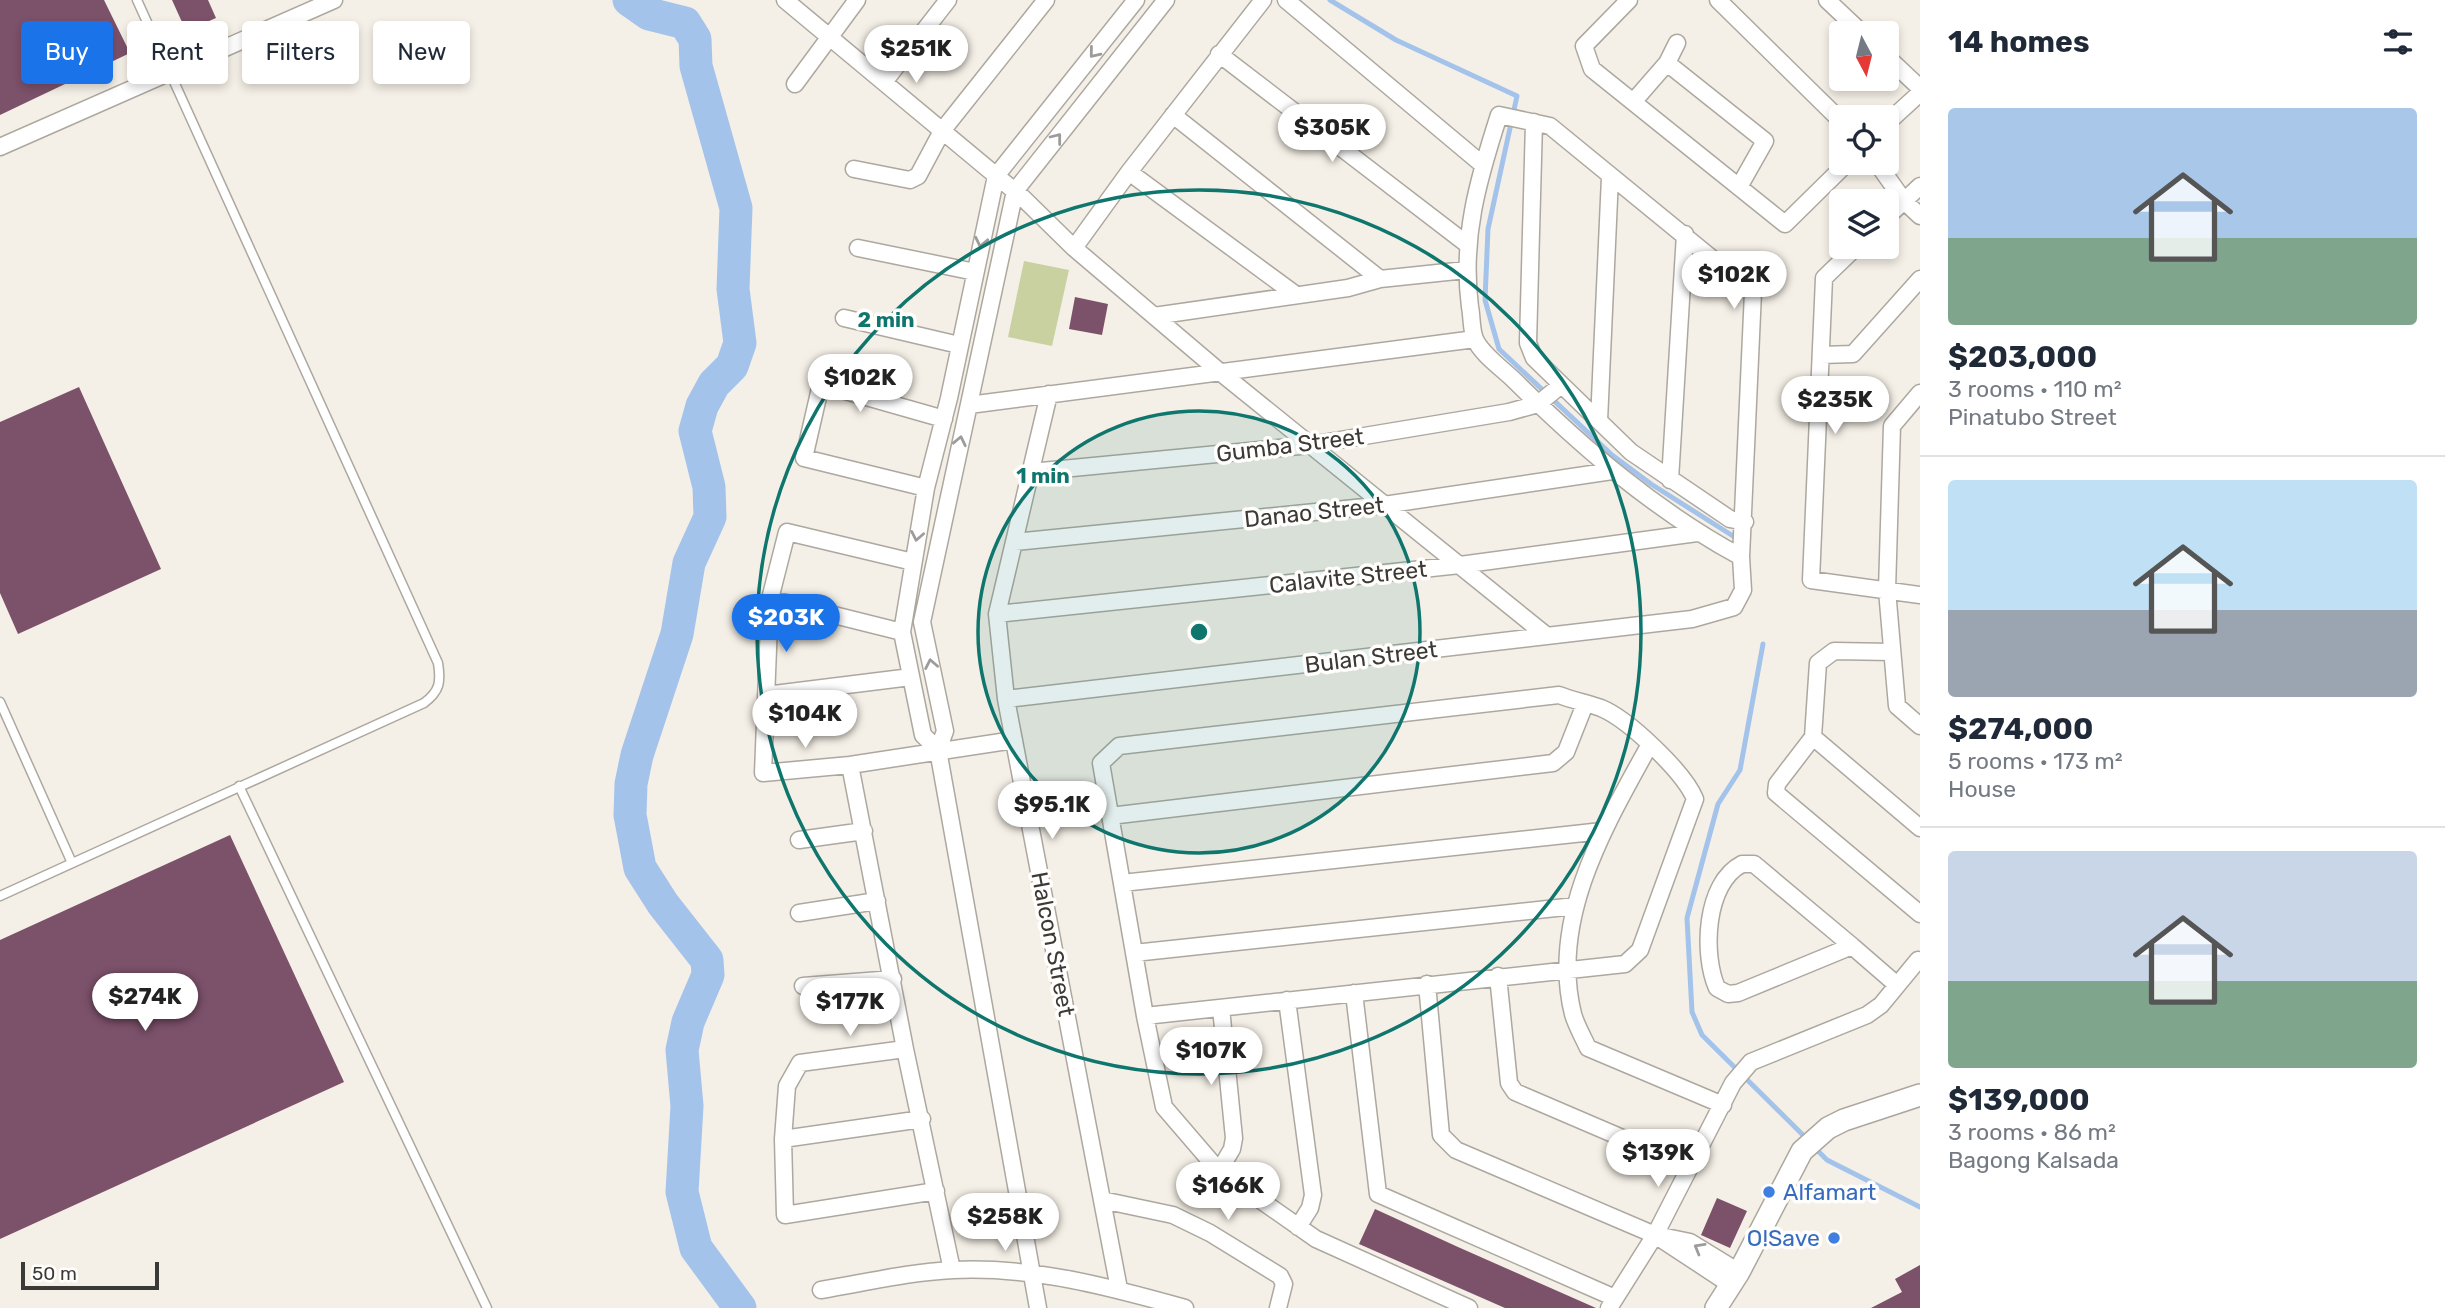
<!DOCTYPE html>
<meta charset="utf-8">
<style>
:root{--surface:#fff;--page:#f2f2f3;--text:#1f2937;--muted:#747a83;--line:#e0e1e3;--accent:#1a73e8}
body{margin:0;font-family:Rubik,sans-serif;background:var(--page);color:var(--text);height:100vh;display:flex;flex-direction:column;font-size:26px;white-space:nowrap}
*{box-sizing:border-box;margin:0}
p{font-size:23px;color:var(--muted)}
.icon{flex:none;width:38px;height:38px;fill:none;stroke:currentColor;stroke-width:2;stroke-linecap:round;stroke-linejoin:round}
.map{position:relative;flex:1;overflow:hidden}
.sheet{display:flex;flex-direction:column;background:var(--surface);width:525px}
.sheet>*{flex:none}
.top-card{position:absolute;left:21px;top:21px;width:665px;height:63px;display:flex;gap:14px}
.needle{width:46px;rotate:173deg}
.fabs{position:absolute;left:1829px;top:21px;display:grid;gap:14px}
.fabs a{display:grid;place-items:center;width:70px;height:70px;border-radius:7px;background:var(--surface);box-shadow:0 4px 10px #0003;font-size:35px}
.scale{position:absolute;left:21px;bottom:18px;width:138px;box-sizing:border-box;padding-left:7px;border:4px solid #3c3a36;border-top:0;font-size:19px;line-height:24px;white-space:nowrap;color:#3c3a36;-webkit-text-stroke:5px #fffefc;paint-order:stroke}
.price{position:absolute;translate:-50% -60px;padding:0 16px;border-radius:24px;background:#fff;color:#222;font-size:23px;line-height:46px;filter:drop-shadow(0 2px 4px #0008)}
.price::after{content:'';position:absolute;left:50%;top:42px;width:21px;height:16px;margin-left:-10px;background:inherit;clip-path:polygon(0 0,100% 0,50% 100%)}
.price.current{background:var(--accent);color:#fff}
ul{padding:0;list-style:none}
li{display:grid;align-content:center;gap:14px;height:371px;padding:0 28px}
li+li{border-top:2px solid var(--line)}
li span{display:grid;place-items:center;height:217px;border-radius:7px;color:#555}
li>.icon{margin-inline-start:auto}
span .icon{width:126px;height:126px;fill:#fffc;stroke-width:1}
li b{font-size:30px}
h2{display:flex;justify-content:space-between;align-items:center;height:84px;padding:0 28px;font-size:30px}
.tag{padding:0 24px;border-radius:7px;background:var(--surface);box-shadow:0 4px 10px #0003;font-size:24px;line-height:63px}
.tag.current{background:var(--accent);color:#fff}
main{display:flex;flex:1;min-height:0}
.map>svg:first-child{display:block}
.green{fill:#cad1a0}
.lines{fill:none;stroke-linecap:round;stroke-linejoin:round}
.stream{stroke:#a4c3eb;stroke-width:5}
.river{stroke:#a4c3eb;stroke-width:33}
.building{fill:#7c516a}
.service-casing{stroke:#ada89f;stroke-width:11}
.minor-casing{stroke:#ada89f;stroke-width:19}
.tertiary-casing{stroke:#ada89f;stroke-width:24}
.service{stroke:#fff;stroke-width:8}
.minor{stroke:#fff;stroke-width:16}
.tertiary{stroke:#fff;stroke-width:21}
.oneway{stroke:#9e9c9a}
.ring{fill:none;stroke:#0f766e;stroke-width:3.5}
.shop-dot{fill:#3f7fe0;stroke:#fffefc;stroke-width:2.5}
.labels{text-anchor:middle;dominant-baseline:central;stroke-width:7;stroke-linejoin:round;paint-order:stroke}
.street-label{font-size:23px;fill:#3c3a36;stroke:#fffefc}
.shop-label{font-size:23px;fill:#366cbe;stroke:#fffefc;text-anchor:start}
.centre{fill:#0f766e;stroke:#fffefc;stroke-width:3.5}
.ring-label{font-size:21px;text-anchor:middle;font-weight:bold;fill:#0f766e;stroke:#fffefc;stroke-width:7;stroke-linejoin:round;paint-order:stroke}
</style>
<main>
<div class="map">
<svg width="1920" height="1308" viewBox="0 0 1920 1308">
<rect width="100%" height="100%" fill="#f5f0e7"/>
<!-- green -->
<path class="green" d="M1024 261 1069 270 1052 346 1008 337Z"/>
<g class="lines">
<!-- stream -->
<path class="stream" d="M1330 0 1396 40 1517 96 1488 229 1485 300 1499 349 1612 455 1651 484 1733 536
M1763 644 1740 770 1718 804 1687 918 1692 1012 1702 1035 1807 1139
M1813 1146 1827 1160 1920 1207"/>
<!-- river -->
<path class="river" d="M629 0 649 14 685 23 695 39 696 66 736 208 733 289 740 343 732 366 714 384 702 406 695 431 709 487 710 517 689 563 677 634 637 755 631 784 630 815 640 868 663 904 707 960 708 975 688 1022 682 1050 687 1106 682 1192 696 1248 740 1308"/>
</g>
<!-- building -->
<path class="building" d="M0 0H104L130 53 0 115Z
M172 0H208L216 18 186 31Z
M1075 297 1108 304 1102 335 1069 329Z
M79 387 161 569 18 634 0 593V422Z
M230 835 344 1082 0 1239V940Z
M1717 1198 1747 1211 1730 1248 1701 1235Z
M1375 1209 1458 1247 1596 1308H1505L1359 1244Z
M1920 1265V1308H1871L1902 1292 1895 1279Z"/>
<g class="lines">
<defs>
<path id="service" d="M0 702 72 863
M239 786 487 1308
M0 896 424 703C440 691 441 682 438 663L137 0"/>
<path id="minor" d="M785 0 1023 198 1074 248 1220 372 1547 636
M1286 0 1483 165
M1629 0 1584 46 1592 69 1785 224 1847 163
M1718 0 1841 121
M1827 0 1862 33
M1677 43 1667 63 1765 141 1739 187
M1219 54 1468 245
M1886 56 1920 88
M884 82 948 0
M795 84 857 0
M1633 102 1667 63
M1534 122 1528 343 1534 358 1631 452 1730 519 1745 522
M1886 124 1920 93
M0 147 334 0
M1877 163 1904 201 1920 186
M854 169 910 180 918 176 942 131 1046 0
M1129 172 1296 295
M1886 218 1904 201 1920 216
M1856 247 1824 278 1811 580 1920 595
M858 248 975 272
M1074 248 1129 172 1263 0
M1380 279 1466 270
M1154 316 1348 288 1380 279 1173 115
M844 318 959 345
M1821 355 1853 354 1920 279
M1920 393 1892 426 1887 590 1897 706 1920 726
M1049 394 997 614 1006 699 1119 1289
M969 405 1475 339
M1599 421 1610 177
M1031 472 1310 445 1509 412 1538 404 1560 386
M1670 480 1685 234
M926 488 804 458 821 384 944 419
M1015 542 1384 505 1612 471
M913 562 787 532 770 599 763 773 850 765 1014 740
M770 599 902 632
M997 614 1460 565 1697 533
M1892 652 1834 651 1818 663 1813 737 1777 784 1776 793 1920 914
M766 695 911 677
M1006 699 1692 619 1734 607 1743 590 1741 557 1753 292 1550 126 1499 115C1478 180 1461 238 1470 307 1472 316 1471 330 1475 339 1481 354 1503 369 1515 381 1584 449 1656 511 1741 557
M1813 737 1920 828
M1650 744C1606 824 1549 918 1573 1014 1576 1025 1583 1037 1588 1048L1723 1105
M938 750 923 735 902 632 926 488 949 398 996 176 1136 0
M850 765 905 1049 952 1270
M1110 816 1553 763 1566 752 1585 704
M799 840 864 831
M1742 864H1754L1852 946 1738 993 1728 994 1717 988C1702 954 1705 883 1742 864Z
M1122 883 1602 831
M799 913 877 901
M1852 946 1897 985
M1134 953 1575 906
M1498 976 1509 1083 1515 1092 1690 1167
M1427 984 1441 1135 1456 1150 1655 1235 1731 1285
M803 986 893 979
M1354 993 1378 1194 1615 1298
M1287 1000 1313 1195 1310 1208 1298 1227
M1145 1016 1625 964 1640 950 1695 799C1684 772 1628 719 1601 708 1587 703 1572 700 1559 695L1119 746 1101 763 1145 1016 1164 1107 1219 1171 1316 1239 1469 1308
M905 1049 800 1063 787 1086 783 1139 785 1215 936 1191
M783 1139 922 1119
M1219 1171 1232 1149 1234 1138 1221 1008
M1102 1200 1173 1215 1210 1233 1280 1276 1284 1284 1278 1308
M1661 1236 1690 1242 1739 1272
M821 1290C864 1283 909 1272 953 1270 1032 1266 1110 1287 1185 1308
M1038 1308 938 750 945 731 922 622 1015 191 1166 0
M1609 1308 1655 1235 1733 1083 1751 1062 1867 1015 1881 1005 1918 960"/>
<path id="tertiary" d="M1716 1308 1739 1272 1802 1151 1828 1128 1844 1120 1920 1095"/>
</defs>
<!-- service casing -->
<use href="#service" class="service-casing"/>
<!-- minor casing -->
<use href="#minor" class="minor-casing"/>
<!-- tertiary casing -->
<use href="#tertiary" class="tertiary-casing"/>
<!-- service -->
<use href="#service" class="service"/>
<!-- minor -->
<use href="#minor" class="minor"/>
<!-- tertiary -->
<use href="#tertiary" class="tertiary"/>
</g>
<!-- one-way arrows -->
<defs><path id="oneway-chevron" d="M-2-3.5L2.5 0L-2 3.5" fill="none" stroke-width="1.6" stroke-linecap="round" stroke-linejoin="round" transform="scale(1.75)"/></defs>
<g class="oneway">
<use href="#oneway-chevron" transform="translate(1094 53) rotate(129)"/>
<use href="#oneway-chevron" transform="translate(1057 138) rotate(-52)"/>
<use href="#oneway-chevron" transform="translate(981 242) rotate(102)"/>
<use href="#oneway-chevron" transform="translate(960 441) rotate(-78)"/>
<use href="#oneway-chevron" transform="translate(917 536) rotate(101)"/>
<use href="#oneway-chevron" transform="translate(931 664) rotate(-101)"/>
<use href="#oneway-chevron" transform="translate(1699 1248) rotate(-150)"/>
</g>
<!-- distance rings -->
<circle cx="1199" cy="632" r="221" fill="#0f766e" fill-opacity=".12"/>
<g class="ring">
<circle cx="1199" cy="632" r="221"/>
<circle cx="1199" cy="632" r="442"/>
</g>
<!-- markers -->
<g class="shop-dot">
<circle cx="1769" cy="1192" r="7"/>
<circle cx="1834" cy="1238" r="7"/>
</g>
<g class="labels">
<!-- street labels -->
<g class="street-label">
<text transform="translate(1290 445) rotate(-7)">Gumba Street</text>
<text transform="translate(1314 512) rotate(-6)">Danao Street</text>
<text transform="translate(1348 577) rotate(-6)">Calavite Street</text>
<text transform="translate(1371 657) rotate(-7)">Bulan Street</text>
<text transform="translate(1053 944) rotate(79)">Halcon Street</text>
</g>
<!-- shop labels -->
<g class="shop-label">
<text x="1783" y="1192">Alfamart</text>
<text x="1820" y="1238" text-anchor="end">O!Save</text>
</g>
</g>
<circle cx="1199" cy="632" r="10" class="centre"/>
<g class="ring-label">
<text x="886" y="327">2 min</text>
<text x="1043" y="483">1 min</text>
</g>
</svg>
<div class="fabs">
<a><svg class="needle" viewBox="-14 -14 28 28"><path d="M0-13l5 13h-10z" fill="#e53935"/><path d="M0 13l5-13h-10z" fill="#747a83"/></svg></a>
<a><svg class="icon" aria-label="locate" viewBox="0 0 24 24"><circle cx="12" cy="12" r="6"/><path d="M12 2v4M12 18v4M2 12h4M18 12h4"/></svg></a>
<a><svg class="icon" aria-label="layers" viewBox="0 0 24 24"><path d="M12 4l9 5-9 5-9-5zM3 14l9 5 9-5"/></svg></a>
</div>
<div class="scale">50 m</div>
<b class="price" style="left:916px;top:85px">$251K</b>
<b class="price" style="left:1332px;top:164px">$305K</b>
<b class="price" style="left:1734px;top:311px">$102K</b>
<b class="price" style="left:860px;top:414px">$102K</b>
<b class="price" style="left:1835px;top:436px">$235K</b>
<b class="price current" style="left:786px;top:654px">$203K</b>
<b class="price" style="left:805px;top:750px">$104K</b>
<b class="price" style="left:1052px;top:841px">$95.1K</b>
<b class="price" style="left:145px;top:1033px">$274K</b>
<b class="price" style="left:850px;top:1038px">$177K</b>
<b class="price" style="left:1211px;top:1087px">$107K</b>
<b class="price" style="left:1658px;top:1189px">$139K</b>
<b class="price" style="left:1228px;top:1222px">$166K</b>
<b class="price" style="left:1005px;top:1253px">$258K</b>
<div class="top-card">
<a class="tag current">Buy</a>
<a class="tag">Rent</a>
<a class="tag">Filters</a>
<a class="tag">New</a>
</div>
</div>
<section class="sheet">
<h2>14 homes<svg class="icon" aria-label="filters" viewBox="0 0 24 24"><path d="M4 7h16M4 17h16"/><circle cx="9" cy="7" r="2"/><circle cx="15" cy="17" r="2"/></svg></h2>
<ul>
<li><span style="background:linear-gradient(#a9c7e8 60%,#7fa58c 0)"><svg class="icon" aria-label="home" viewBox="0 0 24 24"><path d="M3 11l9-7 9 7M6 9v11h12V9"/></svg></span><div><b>$203,000</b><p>3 rooms · 110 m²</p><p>Pinatubo Street</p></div></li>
<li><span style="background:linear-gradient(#bfe0f5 60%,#9aa5b1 0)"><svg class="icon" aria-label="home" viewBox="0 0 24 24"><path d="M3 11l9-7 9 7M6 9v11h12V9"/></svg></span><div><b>$274,000</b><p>5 rooms · 173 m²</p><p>House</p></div></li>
<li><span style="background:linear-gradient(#c9d6e8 60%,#7fa58c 0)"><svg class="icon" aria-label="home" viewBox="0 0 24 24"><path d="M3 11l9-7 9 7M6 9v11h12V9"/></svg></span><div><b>$139,000</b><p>3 rooms · 86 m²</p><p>Bagong Kalsada</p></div></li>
</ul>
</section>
</main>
